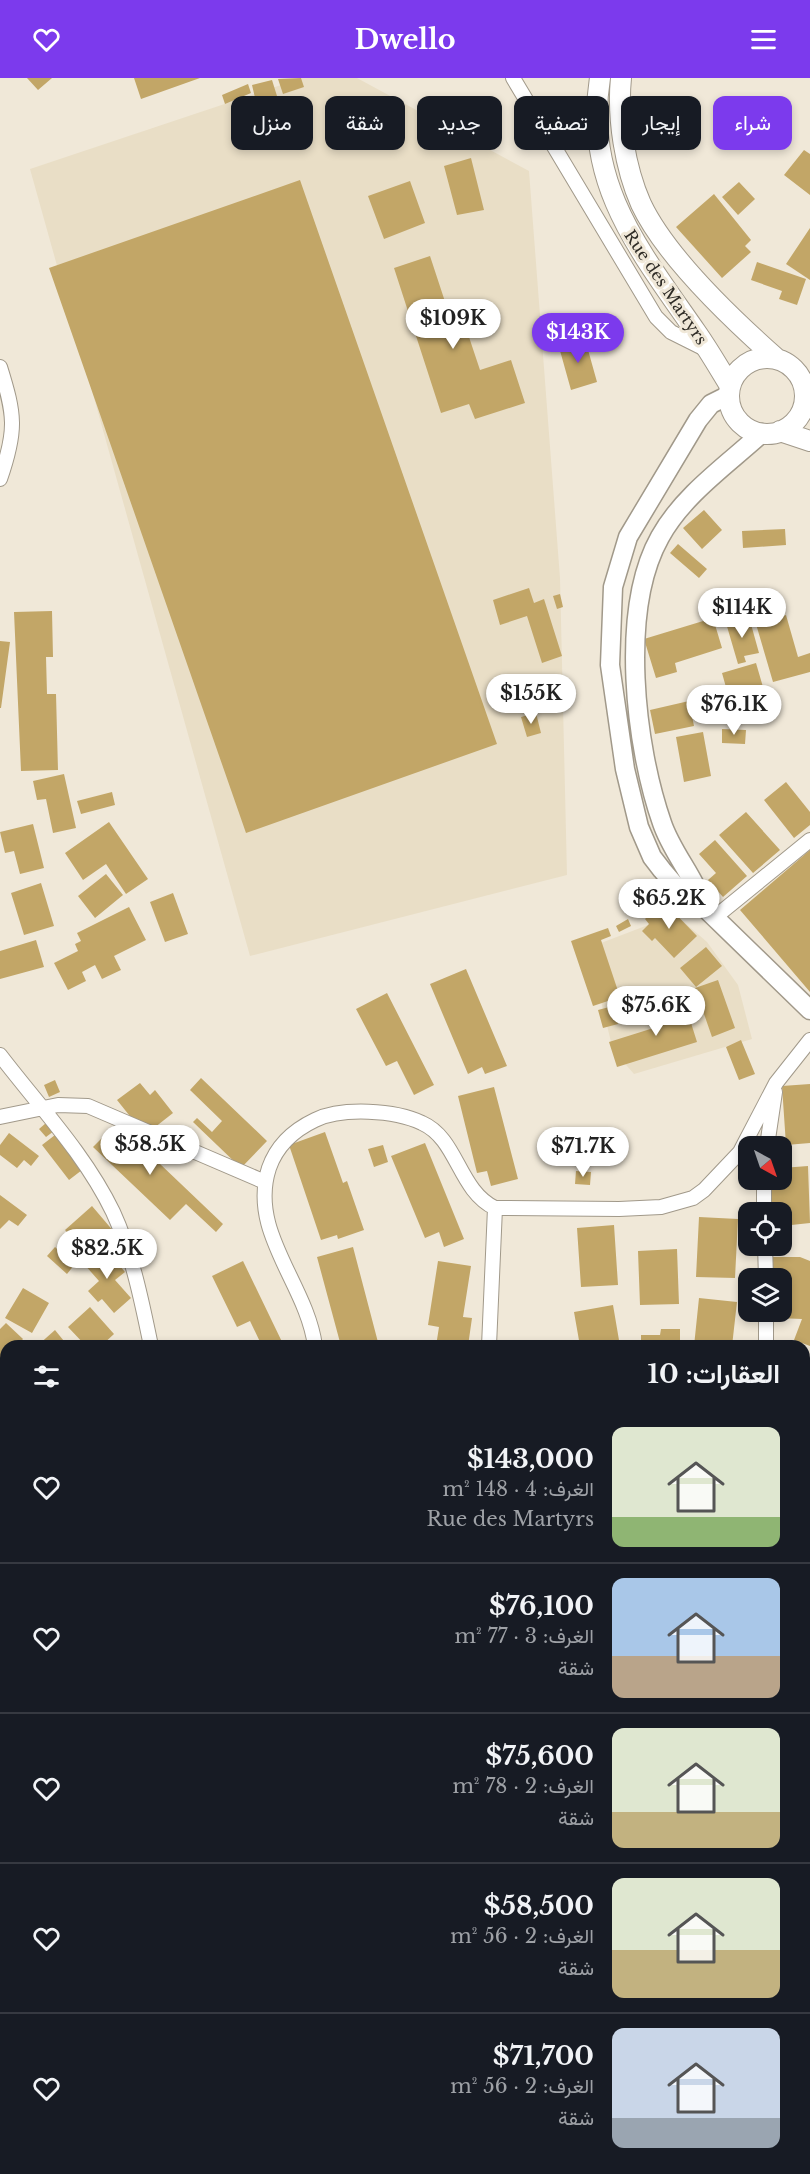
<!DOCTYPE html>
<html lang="ar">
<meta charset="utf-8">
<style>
:root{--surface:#171b24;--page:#20242c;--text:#f1f3f6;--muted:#9ea1a6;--line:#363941;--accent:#7c3aed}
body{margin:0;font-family:"Libre Baskerville",Vazirmatn,serif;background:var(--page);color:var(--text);direction:rtl;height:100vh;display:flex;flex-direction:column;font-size:22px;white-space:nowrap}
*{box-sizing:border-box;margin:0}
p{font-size:20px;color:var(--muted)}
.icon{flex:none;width:33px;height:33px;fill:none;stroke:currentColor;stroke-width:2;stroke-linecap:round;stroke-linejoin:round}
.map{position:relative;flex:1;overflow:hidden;direction:ltr}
.sheet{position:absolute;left:0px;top:1262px;width:810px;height:836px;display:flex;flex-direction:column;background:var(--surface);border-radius:18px 18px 0 0;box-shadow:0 3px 9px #0003;direction:rtl}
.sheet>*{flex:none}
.hud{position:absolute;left:18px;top:18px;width:774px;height:54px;direction:rtl;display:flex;gap:12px}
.needle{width:39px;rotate:140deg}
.controls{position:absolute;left:738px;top:1058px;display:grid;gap:12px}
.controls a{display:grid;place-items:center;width:54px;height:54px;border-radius:12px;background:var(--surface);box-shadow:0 3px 9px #0003;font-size:30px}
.price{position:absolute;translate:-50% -51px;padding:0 14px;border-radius:21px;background:#fff;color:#222;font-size:20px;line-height:39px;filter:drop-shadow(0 2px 3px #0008)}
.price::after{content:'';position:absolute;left:50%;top:36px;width:18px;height:14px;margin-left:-9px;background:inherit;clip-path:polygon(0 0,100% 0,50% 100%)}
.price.current{background:var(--accent);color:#fff}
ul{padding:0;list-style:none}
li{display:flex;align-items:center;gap:18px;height:150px;padding:0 30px}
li+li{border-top:2px solid var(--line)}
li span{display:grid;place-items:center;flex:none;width:168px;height:120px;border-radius:12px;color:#555}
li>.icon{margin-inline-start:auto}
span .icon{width:72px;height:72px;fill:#fffc;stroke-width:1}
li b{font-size:26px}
h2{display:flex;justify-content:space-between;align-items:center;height:72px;padding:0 30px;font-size:26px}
.chip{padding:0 21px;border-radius:12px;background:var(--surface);box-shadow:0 3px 9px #0003;font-size:21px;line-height:54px}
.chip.current{background:var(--accent);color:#fff}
header{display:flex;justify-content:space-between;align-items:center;height:78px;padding:0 30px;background:var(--accent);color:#fff;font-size:27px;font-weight:700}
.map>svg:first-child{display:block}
.built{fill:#e9dec6}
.green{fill:#d5c198}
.building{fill:#c2a667}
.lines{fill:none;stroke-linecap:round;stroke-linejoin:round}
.minor-casing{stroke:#a1998a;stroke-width:16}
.tertiary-casing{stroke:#a1998a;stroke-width:21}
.secondary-casing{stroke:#a1998a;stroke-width:22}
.minor{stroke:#fff;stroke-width:14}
.tertiary{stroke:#fff;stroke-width:18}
.secondary{stroke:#fff;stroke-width:20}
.labels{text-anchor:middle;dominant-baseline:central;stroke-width:6;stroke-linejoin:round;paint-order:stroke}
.street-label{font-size:16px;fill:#2f2c26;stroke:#f0e8d8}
</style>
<header><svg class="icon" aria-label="menu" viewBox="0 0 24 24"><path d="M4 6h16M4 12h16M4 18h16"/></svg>Dwello<svg class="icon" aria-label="heart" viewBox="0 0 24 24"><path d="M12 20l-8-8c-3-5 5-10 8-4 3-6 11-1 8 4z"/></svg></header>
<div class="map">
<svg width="810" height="2096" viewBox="0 0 810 2096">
<rect width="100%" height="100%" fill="#f0e8d8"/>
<!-- built -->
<path class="built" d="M302 0H357L529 93 560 500 567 797 250 878 30 91Z
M669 831 707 864 738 907 752 961 634 996 613 972 588 870 648 847Z
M810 1674V1842L804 1839V1676Z
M538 2091H642L643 2096H534Z"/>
<!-- green -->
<path class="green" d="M810 1887V2096H733L735 2091H804V1903Z"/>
<!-- building -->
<path class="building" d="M27 0H52L38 12Z
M134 0H200L141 21Z
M301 0 304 9 283 16 278 1Z
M272 2 277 18 256 24 252 7Z
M248 6 251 15 225 26 222 17Z
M804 72 810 76V117L784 97Z
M471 80 484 132 457 137 444 88Z
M300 102 497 666 246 755 49 190Z
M410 103 425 145 384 161 368 118Z
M739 104 755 121 738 137 722 119Z
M714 116 751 162 745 168 751 174 722 200 676 149Z
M810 150V202L786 186Z
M430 178 454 251 465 247 480 292 511 282 525 325 475 341 469 326 441 335 394 190Z
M757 184 806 201 797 227 779 221 782 213 751 202Z
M585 261 597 304 571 312 559 269Z
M704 432 722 452 702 471 683 450Z
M785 451 786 467 743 470 742 453Z
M678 466 707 491 699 500 670 475Z
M529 510 534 525 544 521 562 578 542 585 527 538 500 547 493 522Z
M560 516 563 529 557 531 553 518Z
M52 533 53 579H46L47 616H56L58 692 21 693 14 534Z
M786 537 798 579 810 575V594L773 604 756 546Z
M749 539 759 575 744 578 746 584 738 586 726 545Z
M713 540 722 570 675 585 677 594 656 600 644 561Z
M0 563 10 564 1 630H0Z
M756 585 763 609 729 620 722 595Z
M689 623 694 648 655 656 650 632Z
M536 635 541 655 527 659 521 639Z
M722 651 746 652 745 666 722 665Z
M703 654 711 698 684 704 676 659Z
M64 696 76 750 53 755 46 721 37 722 33 703Z
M786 704 810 734V747L794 760 764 722Z
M112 714 115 727 81 736 77 723Z
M746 734 780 772 753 795 719 757Z
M109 744 148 801 126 816 106 786 83 802 65 775Z
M33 746 44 790 20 796 14 773 5 775 0 754Z
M715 762 747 798 723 819 708 802 716 795 699 776Z
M810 772V914L740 832Z
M106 796 123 817 95 840 78 818Z
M41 805 54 848 24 857 11 815Z
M173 815 188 856 165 864 150 824Z
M663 823 697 858 674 880 655 860 652 863 642 853 649 846 645 841Z
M129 829 146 862 114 878 121 892 102 901 95 887 82 894 86 903 68 912 54 885 78 873 75 866 81 863 77 855Z
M628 841 631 848 619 854 616 848Z
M608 850 611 858 601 862 620 919 593 928 571 863Z
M36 862 44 889 0 901V873Z
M706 869 722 888 696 909 680 890Z
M466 891 507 988 485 996 482 989 468 996 430 906Z
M718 902 735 950 712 959 695 910Z
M680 910 697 964 617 989 609 964 679 942 670 914Z
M387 915 434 1007 414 1017 397 983 386 988 356 931Z
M613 928 618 946 603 950 598 932Z
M741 962 755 996 739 1002 726 969Z
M201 1000 267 1063 241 1090 193 1044 197 1040 212 1054 222 1043 190 1012Z
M55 1002 60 1014 49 1019 44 1007Z
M140 1005 150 1017 155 1012 173 1035 145 1057 117 1022Z
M810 1006V1065L786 1067 782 1008Z
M494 1009 518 1101 491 1108 487 1093 477 1095 458 1018Z
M46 1045 54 1053 46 1059 39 1051Z
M117 1045 223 1146 216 1154 186 1126 170 1142 93 1069Z
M325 1054 343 1105 347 1103 364 1152 338 1161 337 1157 321 1162 289 1067Z
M9 1055 39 1078 31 1088 24 1082 17 1090 0 1077V1067Z
M55 1057 82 1092 69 1102 42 1067Z
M425 1065 464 1161 444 1169 439 1154 425 1160 391 1078Z
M383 1067 388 1084 374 1089 368 1071Z
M808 1088 810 1145 782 1148V1134H771L768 1101H782V1090Z
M576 1093 591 1094 590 1107 575 1106Z
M0 1117 27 1137 18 1148 9 1142 0 1151Z
M92 1128 115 1155 89 1179 65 1152Z
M699 1139 738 1141 735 1200 696 1199Z
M614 1147 618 1207 581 1209 577 1150Z
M55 1169 75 1186 67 1196 47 1178Z
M104 1169 125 1194 115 1202 131 1220 114 1235 102 1221 98 1224 88 1213 99 1203 84 1186Z
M353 1169 379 1268H341L317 1179Z
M677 1171 679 1226 640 1227 638 1173Z
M772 1179H800L810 1183V1268L794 1262 802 1241 778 1240 770 1237V1233H782V1200H772Z
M243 1183 284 1268H262L250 1243 237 1249 212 1198Z
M438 1183 471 1188 463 1239 472 1240 468 1268H436L439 1249 428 1247Z
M23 1210 49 1225 32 1255 5 1240Z
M699 1220 737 1224 732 1268H694Z
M613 1227 620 1268H580L574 1234Z
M90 1229 114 1256 101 1268H86L68 1249Z
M6 1245 23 1261 17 1268H6V1280L0 1286V1251Z
M661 1251H680V1268H641V1257H660Z
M55 1252 68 1268H37Z
M6 1282V1315L0 1308V1288Z
M804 1328 810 1329 807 1352 804 1351Z
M0 1368 6 1377V1409L0 1413Z
M0 1579 6 1585V1621L2 1625Z
M6 1751V1788L0 1780V1756Z
M6 1789V1833L0 1818V1791Z
M0 1911 6 1914 1 1934H6V1996H4L2 1970H0Z
M232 2091H260L263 2096H223Z
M370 2091H412L418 2096H365Z"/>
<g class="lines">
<defs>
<path id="minor" d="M513 0 656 239 671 254 707 272
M0 289C15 337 17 352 0 401
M714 840 810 762
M0 977C39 1028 85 1076 113 1134 132 1175 142 1224 151 1268
M0 1039 58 1027 88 1028 265 1104
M767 1068 775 1014
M764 1101V1134
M765 1167 766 1200
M315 1268C307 1206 248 1154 269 1090 277 1067 294 1052 315 1042 342 1029 395 1032 422 1045 458 1061 458 1112 495 1130L619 1131 661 1129 693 1120 704 1112 740 1074 776 1005 810 962
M489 1268 495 1130
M766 1268V1233
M804 1378 810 1380
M804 1407 810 1396
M804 1572 810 1561
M0 1894 6 1895
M274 2091 277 2096
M341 2096 345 2091
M459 2096 476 2091
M673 2096V2091"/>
<path id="tertiary" d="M729 317 711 326 698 342 628 459 613 509 610 587 625 691 639 749 652 779 662 792 674 806 705 830 810 932
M705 830C695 799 672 775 662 745 635 668 619 532 660 459 683 417 728 386 762 355"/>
<path id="secondary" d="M600 0C583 105 640 173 696 254 708 271 719 290 730 308
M621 0C617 40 625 90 641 126 666 179 734 243 777 281
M729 318a38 38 0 1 1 76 0a38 38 0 1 1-76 0Z
M780 353 810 363"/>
</defs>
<!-- minor casing -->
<use href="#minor" class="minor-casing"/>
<!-- tertiary casing -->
<use href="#tertiary" class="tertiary-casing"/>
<!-- secondary casing -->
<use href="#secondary" class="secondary-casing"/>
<!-- minor -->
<use href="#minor" class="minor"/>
<!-- tertiary -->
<use href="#tertiary" class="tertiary"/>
<!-- secondary -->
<use href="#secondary" class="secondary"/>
</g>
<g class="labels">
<!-- street labels -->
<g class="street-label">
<text transform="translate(666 209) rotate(56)">Rue des Martyrs</text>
</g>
</g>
</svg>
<div class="controls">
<a><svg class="needle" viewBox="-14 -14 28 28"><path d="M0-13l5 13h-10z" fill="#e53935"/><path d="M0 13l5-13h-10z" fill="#9ea1a6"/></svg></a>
<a><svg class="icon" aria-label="locate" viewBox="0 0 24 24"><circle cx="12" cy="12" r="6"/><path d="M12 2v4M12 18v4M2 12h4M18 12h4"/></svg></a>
<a><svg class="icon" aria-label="layers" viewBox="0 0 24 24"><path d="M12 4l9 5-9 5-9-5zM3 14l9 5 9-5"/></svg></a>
</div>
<b class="price" style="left:453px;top:272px">$109K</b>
<b class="price current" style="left:578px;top:286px">$143K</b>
<b class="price" style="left:742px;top:561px">$114K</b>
<b class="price" style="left:531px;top:647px">$155K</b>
<b class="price" style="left:734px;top:658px">$76.1K</b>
<b class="price" style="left:669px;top:852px">$65.2K</b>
<b class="price" style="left:656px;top:959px">$75.6K</b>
<b class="price" style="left:150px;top:1098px">$58.5K</b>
<b class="price" style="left:583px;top:1100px">$71.7K</b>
<b class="price" style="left:107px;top:1202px">$82.5K</b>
<div class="hud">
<a class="chip current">شراء</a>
<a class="chip">إيجار</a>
<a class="chip">تصفية</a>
<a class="chip">جديد</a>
<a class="chip">شقة</a>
<a class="chip">منزل</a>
</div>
<section class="sheet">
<h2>العقارات: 10<svg class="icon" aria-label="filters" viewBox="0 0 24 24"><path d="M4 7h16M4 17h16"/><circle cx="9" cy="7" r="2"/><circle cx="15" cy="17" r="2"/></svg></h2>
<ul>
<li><span style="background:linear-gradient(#dfe7d0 75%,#8fb573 0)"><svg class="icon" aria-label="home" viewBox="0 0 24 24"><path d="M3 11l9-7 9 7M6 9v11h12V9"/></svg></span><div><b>$143,000</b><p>الغرف: 4 · 148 m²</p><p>Rue des Martyrs</p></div><svg class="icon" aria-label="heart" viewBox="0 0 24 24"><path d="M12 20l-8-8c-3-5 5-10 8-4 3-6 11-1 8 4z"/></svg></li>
<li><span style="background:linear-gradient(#a9c7e8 65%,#b9a48a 0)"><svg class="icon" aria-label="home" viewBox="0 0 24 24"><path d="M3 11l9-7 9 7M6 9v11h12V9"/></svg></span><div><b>$76,100</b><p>الغرف: 3 · 77 m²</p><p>شقة</p></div><svg class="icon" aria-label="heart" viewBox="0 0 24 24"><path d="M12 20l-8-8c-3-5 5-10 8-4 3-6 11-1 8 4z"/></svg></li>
<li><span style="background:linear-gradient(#dfe7d0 70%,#c2b280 0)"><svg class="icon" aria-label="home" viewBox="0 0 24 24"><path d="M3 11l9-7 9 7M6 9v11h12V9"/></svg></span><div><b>$75,600</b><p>الغرف: 2 · 78 m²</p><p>شقة</p></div><svg class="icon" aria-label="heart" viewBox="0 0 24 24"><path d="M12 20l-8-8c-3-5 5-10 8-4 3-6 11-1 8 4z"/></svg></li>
<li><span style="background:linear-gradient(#dfe7d0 60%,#c2b280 0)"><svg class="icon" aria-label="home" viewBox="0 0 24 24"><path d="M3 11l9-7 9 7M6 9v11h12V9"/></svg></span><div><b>$58,500</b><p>الغرف: 2 · 56 m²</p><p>شقة</p></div><svg class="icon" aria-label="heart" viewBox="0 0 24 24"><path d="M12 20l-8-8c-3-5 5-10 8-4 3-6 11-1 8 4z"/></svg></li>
<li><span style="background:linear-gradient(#c9d6e8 75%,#9aa5b1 0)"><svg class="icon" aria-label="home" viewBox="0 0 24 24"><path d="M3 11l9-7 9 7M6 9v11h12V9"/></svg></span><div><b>$71,700</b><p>الغرف: 2 · 56 m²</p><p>شقة</p></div><svg class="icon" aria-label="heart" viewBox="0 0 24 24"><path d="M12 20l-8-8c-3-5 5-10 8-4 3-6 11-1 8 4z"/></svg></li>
</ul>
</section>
</div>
